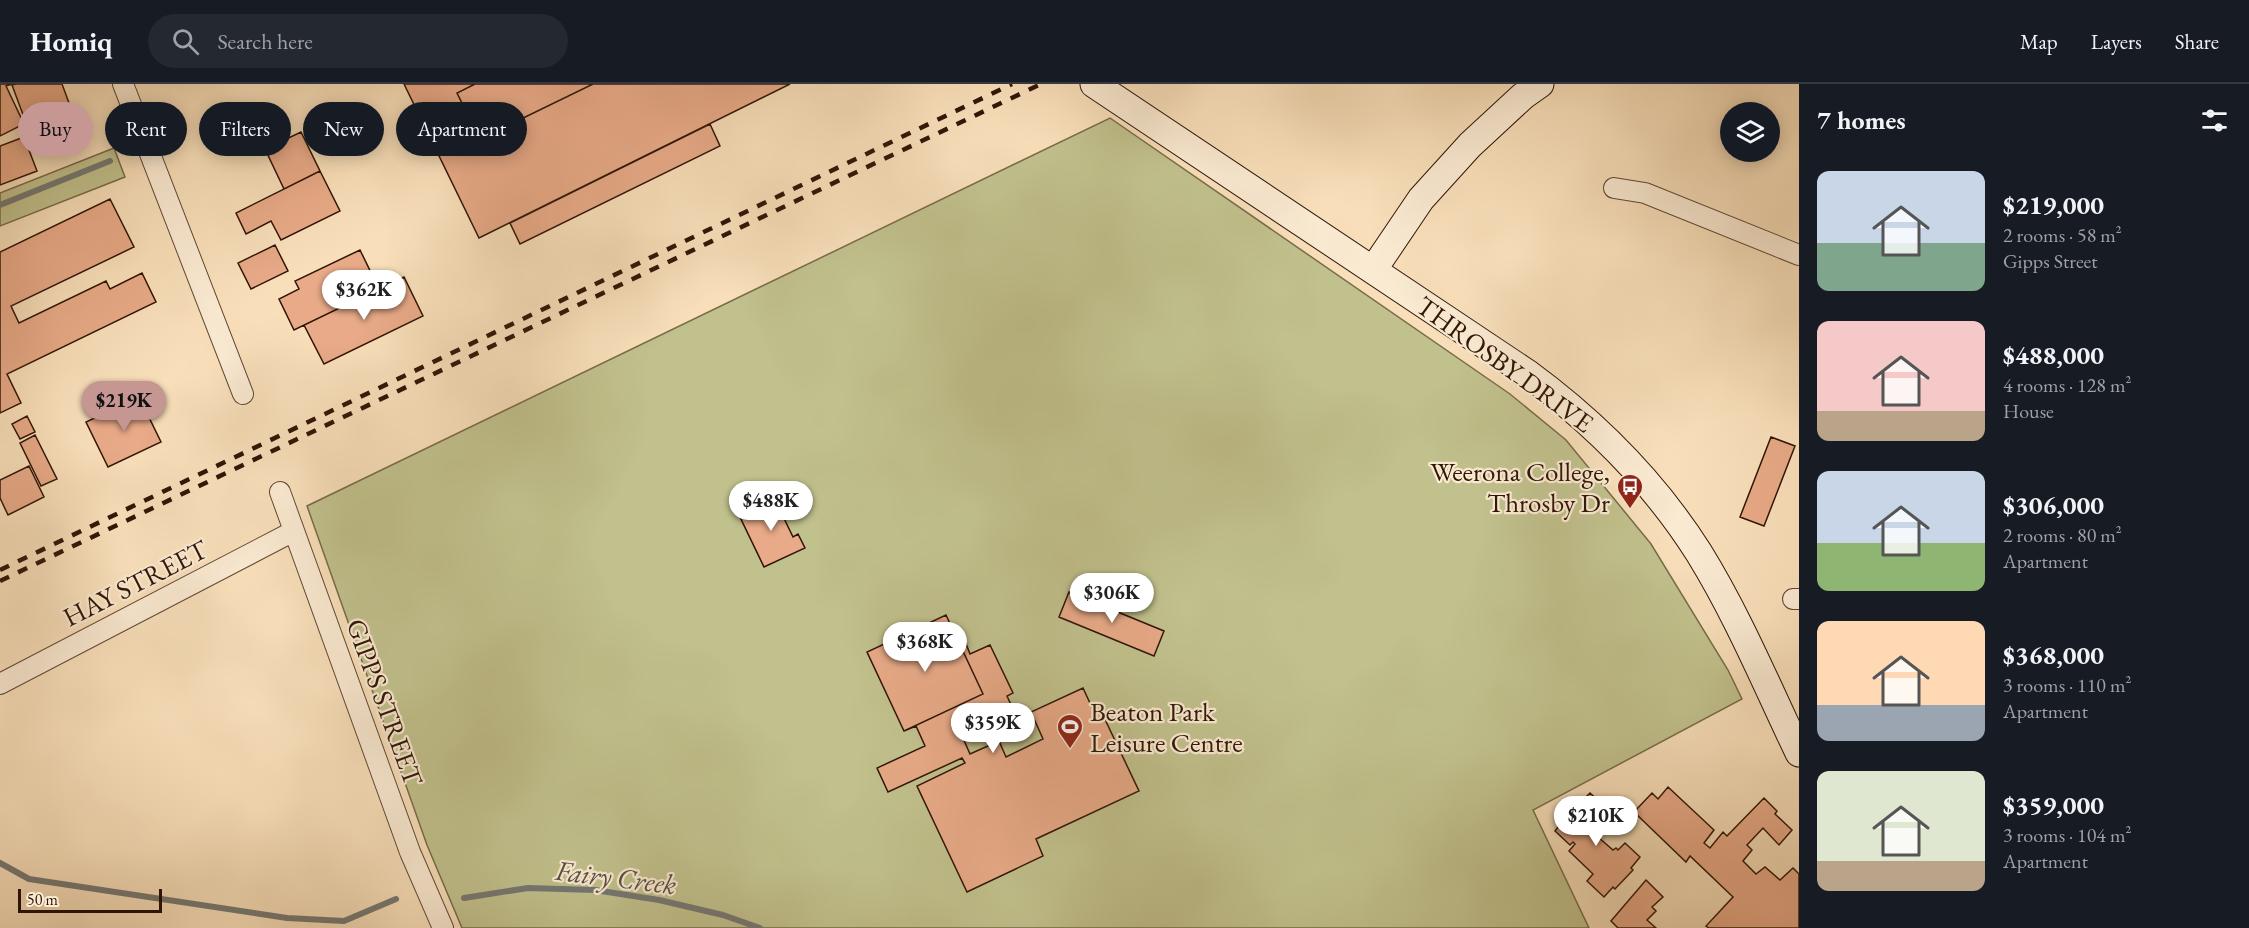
<!DOCTYPE html>
<meta charset="utf-8">
<style>
:root{--surface:#171b24;--page:#242831;--text:#f1f3f6;--muted:#9ea1a6;--line:#363941;--accent:#c59692}
body{margin:0;font-family:"EB Garamond",serif;background:var(--page);color:var(--text);height:100vh;display:flex;flex-direction:column;font-size:22px;white-space:nowrap}
*{box-sizing:border-box;margin:0}
p{font-size:20px;color:var(--muted)}
.icon{flex:none;width:33px;height:33px;fill:none;stroke:currentColor;stroke-width:2;stroke-linecap:round;stroke-linejoin:round}
.map{position:relative;flex:1;overflow:hidden}
.panel{display:flex;flex-direction:column;background:var(--surface);width:450px}
.panel>*{flex:none}
.guide{position:absolute;left:18px;top:18px;width:570px;height:54px;display:flex;gap:12px}
.tools{position:absolute;left:1720px;top:18px;display:grid;gap:12px}
.tools a{display:grid;place-items:center;width:60px;height:60px;border-radius:50%;background:var(--surface);box-shadow:0 3px 15px #0003;font-size:30px}
.scale{position:absolute;left:18px;bottom:15px;width:144px;box-sizing:border-box;padding-left:6px;border:3px solid #301506;border-top:0;font-size:16px;line-height:21px;white-space:nowrap;color:#301506;-webkit-text-stroke:4px #faead2;paint-order:stroke}
.price{position:absolute;translate:-50% -51px;padding:0 14px;border-radius:21px;background:#fff;color:#222;font-size:20px;line-height:39px;filter:drop-shadow(0 2px 3px #0008)}
.price::after{content:'';position:absolute;left:50%;top:36px;width:18px;height:14px;margin-left:-9px;background:inherit;clip-path:polygon(0 0,100% 0,50% 100%)}
.price.on{background:var(--accent);color:#111}
ul{padding:0;list-style:none}
li{display:flex;align-items:center;gap:18px;height:150px;padding:0 18px}
li span{display:grid;place-items:center;flex:none;width:168px;height:120px;border-radius:12px;color:#555}
li>.icon{margin-inline-start:auto}
span .icon{width:72px;height:72px;fill:#fffc;stroke-width:1}
li b{font-size:26px}
h2{display:flex;justify-content:space-between;align-items:center;height:72px;padding:0 18px;font-size:26px}
.tag{padding:0 21px;border-radius:27px;background:var(--surface);box-shadow:0 3px 15px #0003;font-size:21px;line-height:54px}
.tag.on{background:var(--accent);color:#111}
header{display:flex;align-items:center;gap:36px;box-sizing:border-box;height:84px;padding:0 30px;background:var(--surface);border-bottom:2px solid var(--line)}
header strong{font-size:28px}
nav{display:flex;gap:33px;margin-inline-start:auto;font-size:21px}
.search{width:420px;height:54px;background:var(--page);display:flex;align-items:center;gap:15px;box-sizing:border-box;padding:0 21px;border-radius:33px;color:var(--muted);font-size:22px}
main{display:flex;flex:1;min-height:0}
.map>svg:first-child{display:block}
.green{fill:#c1c18d;stroke:#786b4a;stroke-width:1.5}
.lines{fill:none;stroke-linecap:round;stroke-linejoin:round}
.stream{stroke:#757873;stroke-width:6}
.building{fill:#e8aa88;stroke:#301506;stroke-width:1.5}
.minor-casing{stroke:#624833;stroke-width:22}
.secondary-casing{stroke:#301506;stroke-width:29}
.minor{stroke:#faead2;stroke-width:20}
.secondary{stroke:#faead2;stroke-width:27}
.rail{stroke:#301506;stroke-width:4.5;stroke-dasharray:10 10;stroke-linecap:butt}
.labels{text-anchor:middle;dominant-baseline:central;stroke-width:4.5;stroke-linejoin:round;paint-order:stroke}
.street-label{font-size:27px;fill:#301506;stroke:#faead2}
.poi-label{font-size:27px;fill:#301506;stroke:#faead2;text-anchor:end}
.water-label{font-size:28px;font-style:italic;fill:#584f45;stroke:#faead2}
</style>
<header>
<strong>Homiq</strong>
<div class="search"><svg class="icon" aria-label="search" viewBox="0 0 24 24"><circle cx="10" cy="10" r="6"/><path d="M15 15l6 6"/></svg>Search here</div>
<nav><a>Map</a><a>Layers</a><a>Share</a></nav>
</header>
<main>
<div class="map">
<svg width="1799" height="844" viewBox="0 0 1799 844">
<rect width="100%" height="100%" fill="#f8dfba"/>
<filter id="stains"><feTurbulence type="fractalNoise" baseFrequency=".00333" numOctaves="4"/><feColorMatrix values="0 0 0 0 .2 0 0 0 0 .09 0 0 0 0 .02 0 0 0 .5 -.17"/></filter>
<radialGradient id="worn" r=".72"><stop offset=".6" stop-color="#630" stop-opacity="0"/><stop offset="1" stop-color="#630" stop-opacity=".3"/></radialGradient>
<!-- green -->
<path class="green" d="M1110 34 1510 310 1566 356 1651 460 1728 586 1742 615 1533 726 1589 844H462L427 761 307 422Z
M114 64 125 93 0 142V109Z"/>
<g class="lines">
<!-- stream -->
<path class="stream" d="M0 121 110 77
M0 779 29 795 287 834 344 837 396 815
M464 814 528 804 595 806 659 816 723 831 760 844"/>
</g>
<!-- building -->
<path class="building" d="M0 0H12L6 2 24 40 0 52Z
M16 0H62L69 19 25 36 12 1Z
M404 0H790L479 154Z
M475 0H593L480 55 457 9Z
M710 40 720 62 520 160 510 139Z
M301 48 320 87 284 105 265 65Z
M24 53 37 87 0 101V62Z
M320 87 340 127 281 156 271 137 246 150 236 129Z
M110 115 134 163 11 222 19 239 106 197 110 205 142 189 156 218 7 290 21 319 0 329V168Z
M275 161 288 187 251 205 238 179Z
M360 166 379 205 294 246 279 215 299 205 295 197Z
M404 193 423 232 324 280 304 241Z
M139 313 161 358 108 383 86 338Z
M27 332 35 348 20 355 12 340Z
M35 351 57 395 41 402 20 359Z
M1771 353 1795 362 1764 442 1740 433Z
M29 382 44 413 8 431 0 414V396Z
M779 412 786 425 781 428 793 453 798 450 805 464 764 483 739 431Z
M1069 508 1164 547 1154 572 1059 533Z
M946 531 957 555 963 552 970 570 990 561 1013 609 1007 612 1012 623 960 647 970 670 999 657 1006 673 1043 655 1031 628 1083 604 1095 630 1101 627 1139 707 1036 755 1043 772 967 808 917 702 965 679 962 674 888 708 877 684 925 662 916 642 904 647 867 568Z
M946 531 983 610 904 647 867 568Z
M1668 703 1714 746 1704 759 1710 764 1723 748 1727 752 1764 714 1777 727 1775 730 1792 746 1779 761 1763 744 1747 761 1752 766 1743 777 1756 790 1765 783 1780 796 1793 784 1799 790V844H1709L1706 842 1733 813 1690 772 1686 778 1634 728 1652 709 1658 715Z
M1590 709 1605 723 1596 733 1599 736 1590 746 1613 766 1616 764 1618 766 1625 759 1640 773 1631 784 1633 786 1615 805 1613 803 1604 813 1587 797 1593 790 1569 767 1575 760 1573 758 1570 761 1555 747 1579 716 1581 718Z
M1646 796 1663 813 1652 823 1656 827 1647 836 1656 844H1618L1611 837Z"/>
<g class="lines">
<defs>
<path id="minor" d="M123 0 243 310
M1614 104 1645 109 1799 171
M280 408 410 768 443 844
M1793 515H1799
M0 600 294 447"/>
<path id="secondary" d="M1094 0 1527 289C1595 339 1654 398 1699 469 1738 532 1767 602 1799 669
M1373 186 1421 115 1470 61 1523 12 1540 0"/>
</defs>
<!-- minor casing -->
<use href="#minor" class="minor-casing"/>
<!-- secondary casing -->
<use href="#secondary" class="secondary-casing"/>
<!-- minor -->
<use href="#minor" class="minor"/>
<!-- secondary -->
<use href="#secondary" class="secondary"/>
<!-- rail -->
<path class="rail" d="M0 486 1012 0
M0 497 1041 0"/>
</g>
<!-- icons -->
<defs>
<symbol id="bus-pin" viewBox="-11 -11 22 30"><path d="M0 17L-7.5 6A9.5 9.5 0 1 1 7.5 6Z" fill="#8f2418" stroke="#faead2"/><path d="M-5-6H5V4H4V6H2V4H-2V6H-4V4H-5ZM-3.5-4V0h7V-4ZM-3.5 1.2v1.5H-2V1.2ZM2 1.2v1.5H3.5V1.2Z" fill="#fff"/></symbol>
<symbol id="stadium-pin" viewBox="-11 -11 22 30"><path d="M0 17L-7.5 6A9.5 9.5 0 1 1 7.5 6Z" fill="#8f2418" stroke="#faead2"/><path d="M0-5a6.5 5 0 1 0 0 10a6.5 5 0 1 0 0-10ZM-3.5-1.8h7v3.6h-7Z" fill="#fff"/></symbol>
</defs>
<g fill-rule="evenodd">
<use href="#bus-pin" x="1615" y="388" width="30" height="40"/>
<use href="#stadium-pin" x="1055" y="628" width="30" height="40"/>
</g>
<g class="labels">
<!-- street labels -->
<g class="street-label">
<text transform="translate(1505 280) rotate(36)">THROSBY DRIVE</text>
<text transform="translate(135 499) rotate(-27)">HAY STREET</text>
<text transform="translate(385 618) rotate(70)">GIPPS STREET</text>
</g>
<!-- poi labels -->
<g class="poi-label">
<text x="1610" y="387">Weerona College,<tspan x="1610" dy="31">Throsby Dr</tspan></text>
<text x="1090" y="627" text-anchor="start">Beaton Park<tspan x="1090" dy="31">Leisure Centre</tspan></text>
</g>
<!-- water labels -->
<g class="water-label">
<text transform="translate(616 793) rotate(7)">Fairy Creek</text>
</g>
</g>
<rect width="100%" height="100%" filter="url(#stains)"/>
<rect width="100%" height="100%" fill="url(#worn)"/>
</svg>
<div class="tools">
<a><svg class="icon" aria-label="layers" viewBox="0 0 24 24"><path d="M12 4l9 5-9 5-9-5zM3 14l9 5 9-5"/></svg></a>
</div>
<div class="scale">50 m</div>
<b class="price" style="left:364px;top:237px">$362K</b>
<b class="price on" style="left:124px;top:348px">$219K</b>
<b class="price" style="left:771px;top:448px">$488K</b>
<b class="price" style="left:1112px;top:540px">$306K</b>
<b class="price" style="left:925px;top:589px">$368K</b>
<b class="price" style="left:993px;top:670px">$359K</b>
<b class="price" style="left:1596px;top:763px">$210K</b>
<div class="guide">
<a class="tag on">Buy</a>
<a class="tag">Rent</a>
<a class="tag">Filters</a>
<a class="tag">New</a>
<a class="tag">Apartment</a>
</div>
</div>
<section class="panel">
<h2>7 homes<svg class="icon" aria-label="filters" viewBox="0 0 24 24"><path d="M4 7h16M4 17h16"/><circle cx="9" cy="7" r="2"/><circle cx="15" cy="17" r="2"/></svg></h2>
<ul>
<li><span style="background:linear-gradient(#c9d6e8 60%,#7fa58c 0)"><svg class="icon" aria-label="home" viewBox="0 0 24 24"><path d="M3 11l9-7 9 7M6 9v11h12V9"/></svg></span><div><b>$219,000</b><p>2 rooms · 58 m²</p><p>Gipps Street</p></div></li>
<li><span style="background:linear-gradient(#f6c9c9 75%,#b9a48a 0)"><svg class="icon" aria-label="home" viewBox="0 0 24 24"><path d="M3 11l9-7 9 7M6 9v11h12V9"/></svg></span><div><b>$488,000</b><p>4 rooms · 128 m²</p><p>House</p></div></li>
<li><span style="background:linear-gradient(#c9d6e8 60%,#8fb573 0)"><svg class="icon" aria-label="home" viewBox="0 0 24 24"><path d="M3 11l9-7 9 7M6 9v11h12V9"/></svg></span><div><b>$306,000</b><p>2 rooms · 80 m²</p><p>Apartment</p></div></li>
<li><span style="background:linear-gradient(#ffd9b3 70%,#9aa5b1 0)"><svg class="icon" aria-label="home" viewBox="0 0 24 24"><path d="M3 11l9-7 9 7M6 9v11h12V9"/></svg></span><div><b>$368,000</b><p>3 rooms · 110 m²</p><p>Apartment</p></div></li>
<li><span style="background:linear-gradient(#dfe7d0 75%,#b9a48a 0)"><svg class="icon" aria-label="home" viewBox="0 0 24 24"><path d="M3 11l9-7 9 7M6 9v11h12V9"/></svg></span><div><b>$359,000</b><p>3 rooms · 104 m²</p><p>Apartment</p></div></li>
</ul>
</section>
</main>
